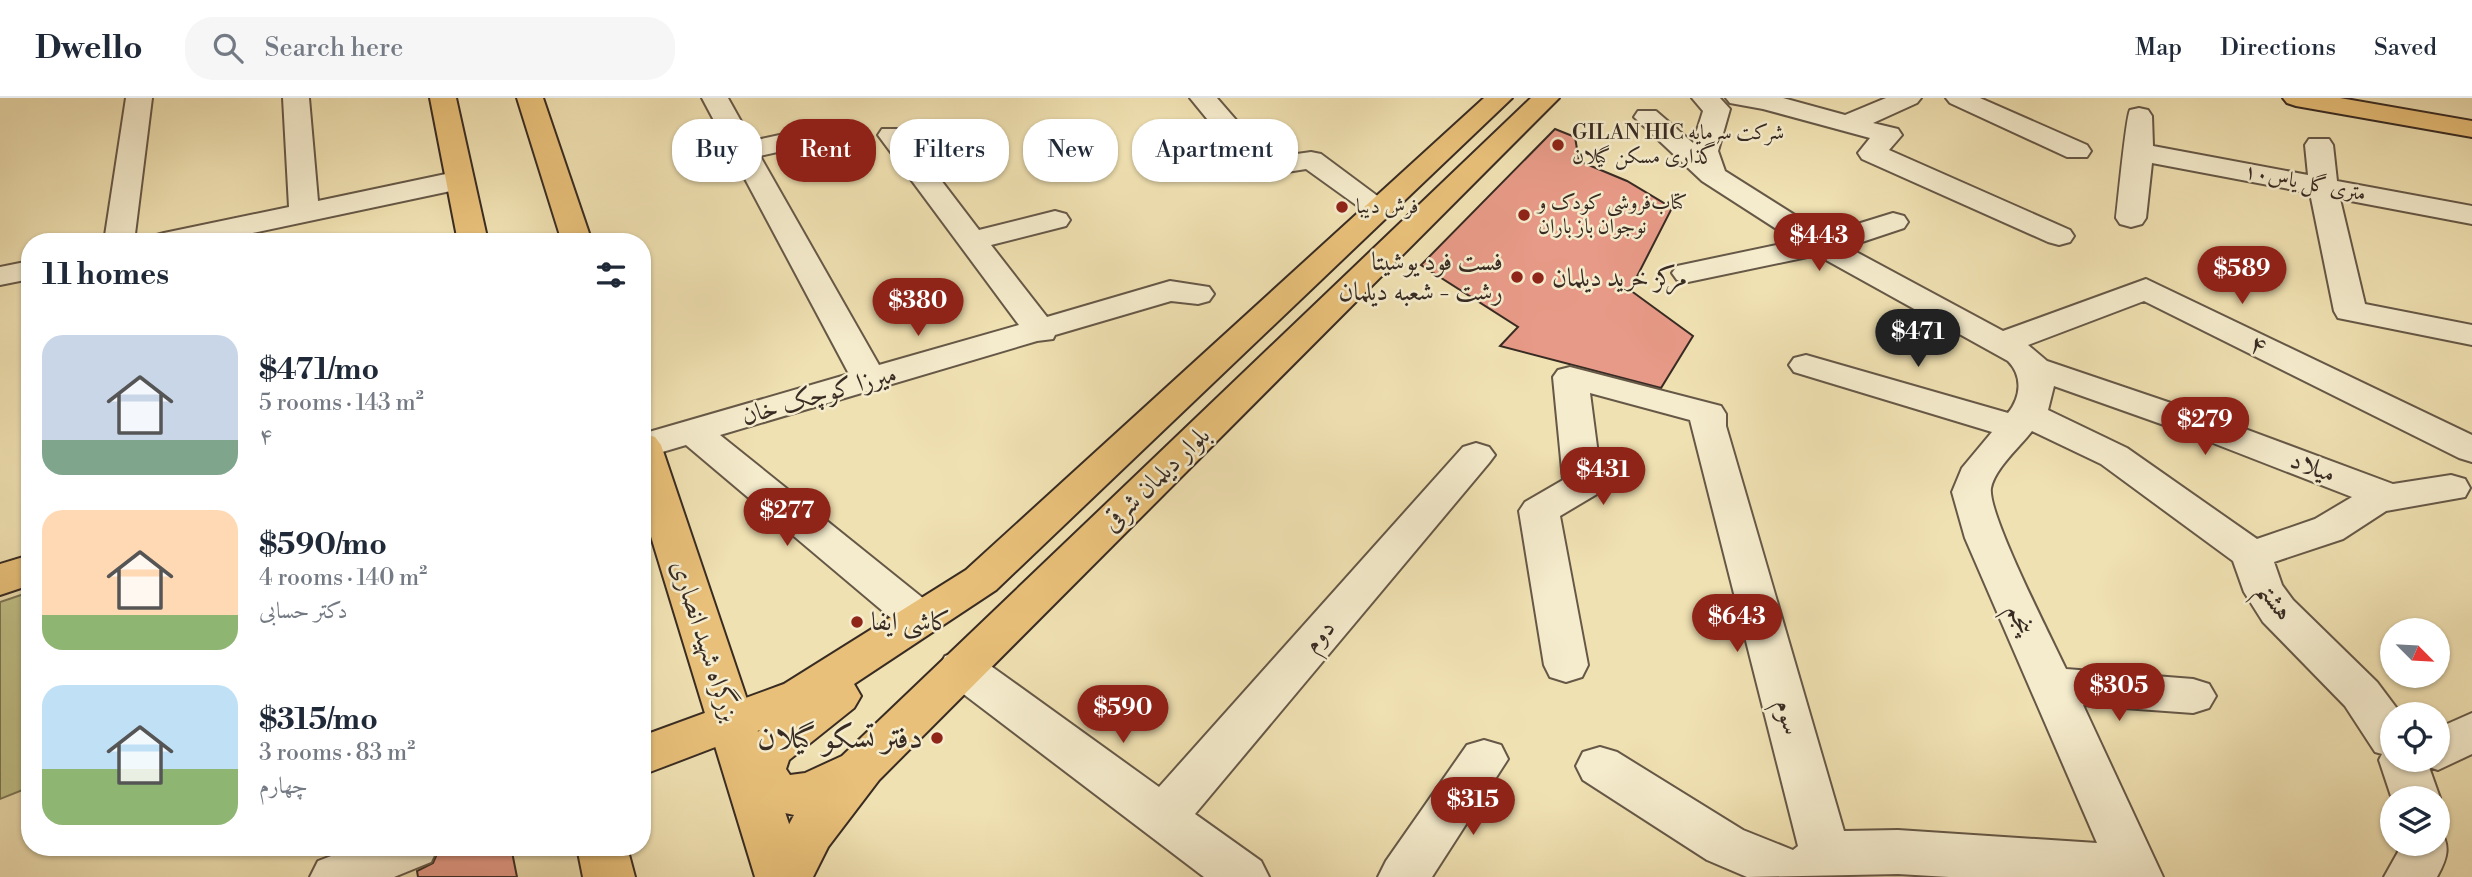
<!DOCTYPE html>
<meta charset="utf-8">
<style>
:root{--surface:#fff;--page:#f6f6f7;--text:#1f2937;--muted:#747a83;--line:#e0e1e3;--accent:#8f2418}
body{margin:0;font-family:"Libre Bodoni",Amiri,serif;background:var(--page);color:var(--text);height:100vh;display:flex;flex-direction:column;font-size:26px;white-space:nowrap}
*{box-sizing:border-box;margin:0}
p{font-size:23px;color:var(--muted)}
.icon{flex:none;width:38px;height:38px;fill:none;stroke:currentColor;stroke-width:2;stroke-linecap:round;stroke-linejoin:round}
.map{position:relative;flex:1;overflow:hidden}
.sheet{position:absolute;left:21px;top:135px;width:630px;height:623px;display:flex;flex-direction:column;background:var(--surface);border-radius:28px;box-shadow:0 2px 5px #0004}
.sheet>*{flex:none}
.banner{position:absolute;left:672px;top:21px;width:665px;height:63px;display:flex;gap:14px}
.needle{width:46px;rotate:114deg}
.tools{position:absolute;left:2380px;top:520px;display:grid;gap:14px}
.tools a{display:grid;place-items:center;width:70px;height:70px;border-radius:50%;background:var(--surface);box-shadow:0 2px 5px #0004;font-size:35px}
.price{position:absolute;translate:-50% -60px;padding:0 16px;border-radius:24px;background:var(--accent);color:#fff;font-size:23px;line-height:46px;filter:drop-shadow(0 2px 4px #0008)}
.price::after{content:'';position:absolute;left:50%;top:42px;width:21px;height:16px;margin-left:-10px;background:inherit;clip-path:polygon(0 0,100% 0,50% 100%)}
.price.current{background:#222;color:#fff}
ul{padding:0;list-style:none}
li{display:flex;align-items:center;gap:21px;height:175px;padding:0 21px}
li span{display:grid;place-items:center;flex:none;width:196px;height:140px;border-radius:21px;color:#555}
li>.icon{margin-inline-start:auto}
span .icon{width:84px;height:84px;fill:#fffc;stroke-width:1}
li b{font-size:30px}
h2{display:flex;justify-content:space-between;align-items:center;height:84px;padding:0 21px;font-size:30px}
.pill{padding:0 24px;border-radius:28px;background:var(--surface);box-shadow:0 2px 5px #0004;font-size:24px;line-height:63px}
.pill.current{background:var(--accent);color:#fff}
header{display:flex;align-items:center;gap:42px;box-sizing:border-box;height:98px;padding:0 35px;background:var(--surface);border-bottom:2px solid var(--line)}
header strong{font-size:33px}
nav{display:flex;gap:38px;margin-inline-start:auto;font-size:24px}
.search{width:490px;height:63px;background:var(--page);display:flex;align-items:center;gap:18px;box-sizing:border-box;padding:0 24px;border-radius:28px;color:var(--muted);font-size:26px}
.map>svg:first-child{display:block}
.green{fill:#c1c187;stroke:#7c7655;stroke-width:2}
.building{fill:#e79a87;stroke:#382b23;stroke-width:2}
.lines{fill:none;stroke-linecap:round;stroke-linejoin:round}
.minor-casing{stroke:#665847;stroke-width:4}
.major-casing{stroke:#382b23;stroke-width:4}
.highway-casing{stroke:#382b23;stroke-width:4}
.minor{fill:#f5eccd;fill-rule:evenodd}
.major{fill:#e8c079;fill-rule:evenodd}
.highway{fill:#e8c079;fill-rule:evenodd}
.poi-dot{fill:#8f2418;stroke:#f5eccd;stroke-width:2.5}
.labels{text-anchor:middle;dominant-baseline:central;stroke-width:5;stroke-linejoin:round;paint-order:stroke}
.far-poi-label{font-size:21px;fill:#382b23;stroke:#f5eccd;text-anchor:start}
.far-street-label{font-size:21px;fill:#382b23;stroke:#f5eccd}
.poi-label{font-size:26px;fill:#382b23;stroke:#f5eccd;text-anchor:start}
.street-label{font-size:26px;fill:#382b23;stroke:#f5eccd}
.near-poi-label{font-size:32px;fill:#382b23;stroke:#f5eccd;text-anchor:end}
</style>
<header>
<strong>Dwello</strong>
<div class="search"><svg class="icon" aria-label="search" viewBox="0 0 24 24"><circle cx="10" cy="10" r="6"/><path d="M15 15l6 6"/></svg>Search here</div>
<nav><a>Map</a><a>Directions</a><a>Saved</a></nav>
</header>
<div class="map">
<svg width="2472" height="779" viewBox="0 0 2472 779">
<rect width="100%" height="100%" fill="#f0e1b2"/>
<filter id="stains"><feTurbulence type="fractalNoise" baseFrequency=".00286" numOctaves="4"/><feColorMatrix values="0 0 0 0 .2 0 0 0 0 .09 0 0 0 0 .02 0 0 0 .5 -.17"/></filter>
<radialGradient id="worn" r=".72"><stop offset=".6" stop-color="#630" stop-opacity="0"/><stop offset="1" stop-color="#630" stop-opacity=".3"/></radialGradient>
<!-- green -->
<path class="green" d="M30 494V689L0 701V504Z"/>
<!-- building -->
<path class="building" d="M1555 31 1575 39 1579 63 1627 83 1672 110 1630 192 1693 238 1661 290 1500 248 1518 229 1421 167Z
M440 749H511L517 779H418L417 773 433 765Z"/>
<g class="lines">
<defs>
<path id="minor" d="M126 0H152L134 144H104Z
M283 0H309L318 103 460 73 470 76 474 82 470 88 460 91 210 144H149L153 138 164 135 289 109Z
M702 0H728L752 43 817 29 827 31 831 37 827 43 760 58 879 267 1019 227 878 37 882 31H902L979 132 1055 113 1066 116 1070 122 1066 128 991 147 1047 219 1170 183 1209 189 1214 196 1209 203 1198 206 1171 203 1055 237 1053 241 1037 243 720 337 934 509 940 520 934 531 919 536 904 531 686 347 642 360V336L849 276Z
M1190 0H1217L1269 60 1311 54 1321 56 1395 111 1390 117 1380 120 1370 117 1306 71 1262 78 1252 76Z
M1692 0H1720L1730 11 1718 53 1725 73 1825 136 1893 115 1904 118 1908 124 1904 130 1847 149 2003 233 2146 181 2472 337V364L2459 360 2144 203 2028 247 2047 263 2221 322 2393 386 2451 377 2465 381 2470 390 2465 399 2386 413 2343 441 2274 464 2282 487 2293 502 2377 584 2401 616H2392V662H2438V630L2472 615V656L2438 672 2429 669 2440 700 2438 705V700L2392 701 2379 662 2382 656 2375 654 2345 608 2263 524 2244 494 2233 463 2101 366 2032 333C2020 349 1995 370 1991 390 1987 415 2052 541 2066 571L2193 581 2209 586 2216 598 2209 610 2193 615 2083 607 2163 779H1949L1898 776 1747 779 1707 762 1583 682 1576 668 1583 654 1600 649 1617 654 1743 732 1793 752 1798 748 1690 322 1590 295 1602 387 1597 396 1560 418 1588 567 1582 579 1566 584 1550 579 1544 567 1519 413 1525 404 1563 382 1553 279 1558 272 1570 269 1721 308 1726 316V328L1844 733 1898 732 2097 745 1965 440 1952 394 1962 370 1992 334 1794 274 1789 267 1794 260 1806 257 2008 315C2021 299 2023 278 2008 263L1817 157 1688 184 1677 182 1672 175 1677 168 1795 143 1702 83 1634 19 1638 13H1656L1693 45 1703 13ZM2054 288 2195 338 2352 399 2315 421 2257 441 2127 350 2048 312Z
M1726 0H1783L1845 17 1886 0H1921L1917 5 1873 25 1898 31 1902 37 1889 52 2070 132 2074 138 2070 144 2059 147 2048 144 1862 61 1858 55 1870 40 1763 11 1730 5Z
M1946 0H1980L2087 47 2091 53 2087 59H2067L1950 5Z
M2139 10 2148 12 2152 18 2153 48 2308 77 2305 47 2309 41H2329L2333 47 2337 83 2472 108V126L2340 101 2365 206 2472 227V247L2338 220 2334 213 2310 95 2152 65 2146 120 2142 126 2131 129 2120 126 2116 120C2118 104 2126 18 2130 12Z
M30 163V181L0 187V169Z
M1476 345 1489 349 1495 357 1489 365 1195 716 1261 763 1269 779H1204L945 582 939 570 945 558 961 553 977 558 1159 689 1463 349Z
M1484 642 1501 647 1508 661 1432 779H1378L1386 763 1467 647Z
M2438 730C2452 747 2447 761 2437 779H2384L2398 754 2397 746H2438Z
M355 749H438L431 764 394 779H310L318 763Z"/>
<path id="major" d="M1484 0H1512L996 492 854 586 861 598 854 610 789 662 786 671 790 677 805 675 842 658 1531 0H1559L879 682 828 749 813 779H761L794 717 758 709 750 700 738 671 753 638 760 632 642 677V638L784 586 966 472Z
M2283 0H2340L2472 23V39L2296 8 2287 5Z
M30 457V487L0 497V466Z"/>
<path id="highway" d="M430 0H456L488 144H458Z
M517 0H543L592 144H562Z
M642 335 655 339 661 347 807 779H755L642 409Z
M577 749H627L635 779H583Z"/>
</defs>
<!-- minor casing -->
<use href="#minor" class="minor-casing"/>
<!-- major casing -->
<use href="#major" class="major-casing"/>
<!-- highway casing -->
<use href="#highway" class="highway-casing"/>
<!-- minor -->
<use href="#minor" class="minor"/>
<!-- major -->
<use href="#major" class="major"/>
<!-- highway -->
<use href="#highway" class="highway"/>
</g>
<!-- markers -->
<g class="poi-dot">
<circle cx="1558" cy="47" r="7"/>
<circle cx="1342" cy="109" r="7"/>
<circle cx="1524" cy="117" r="7"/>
<circle cx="1517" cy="179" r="7"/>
<circle cx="1538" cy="180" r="7"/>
<circle cx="857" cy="524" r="7"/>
<circle cx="937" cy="640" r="7"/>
</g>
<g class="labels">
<!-- far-poi labels -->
<g class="far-poi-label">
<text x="1572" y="35">GILAN HIC شرکت سرمایه<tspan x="1572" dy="24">گذاری مسکن گیلان</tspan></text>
<text x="1538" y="105">کتاب‌فروشی کودک و<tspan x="1538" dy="24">نوجوان باز باران</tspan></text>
<text x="1356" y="109">فرش دیبا</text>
</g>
<!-- far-street labels -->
<g class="far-street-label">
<text transform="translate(2305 85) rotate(11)">۱۰متری گل یاس</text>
</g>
<!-- poi labels -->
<g class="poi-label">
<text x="1503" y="164" text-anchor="end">فست فود یوشیتا<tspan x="1503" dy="30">رشت - شعبه دیلمان</tspan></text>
<text x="1552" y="180">مرکز خرید دیلمان</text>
<text x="871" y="524">کاشی ایفا</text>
</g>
<!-- street labels -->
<g class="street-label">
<text transform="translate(2258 247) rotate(26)">۴</text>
<text transform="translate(819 297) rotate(-16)">میرزا کوچک خان</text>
<text transform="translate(2313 369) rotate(21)">میلاد</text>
<text transform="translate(1156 381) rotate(-44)">بلوار دیلمان شرقی</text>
<text transform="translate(2275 503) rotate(53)">هشتم</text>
<text transform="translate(2021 521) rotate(66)">پنجم</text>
<text transform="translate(1319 538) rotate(-49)">دوم</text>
<text transform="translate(705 543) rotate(72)">بزرگراه شهید انصاری</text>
<text transform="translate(1788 619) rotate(75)">سوم</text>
</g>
<!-- near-poi labels -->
<g class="near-poi-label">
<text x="923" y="640">دفتر تسکو گیلان</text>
</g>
</g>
<rect width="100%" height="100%" filter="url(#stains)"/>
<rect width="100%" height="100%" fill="url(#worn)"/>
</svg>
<div class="tools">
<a><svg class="needle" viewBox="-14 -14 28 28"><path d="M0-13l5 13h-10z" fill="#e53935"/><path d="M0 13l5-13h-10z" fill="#747a83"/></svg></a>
<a><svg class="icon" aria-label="locate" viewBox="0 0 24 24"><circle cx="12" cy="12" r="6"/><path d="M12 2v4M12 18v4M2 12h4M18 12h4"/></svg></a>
<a><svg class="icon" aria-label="layers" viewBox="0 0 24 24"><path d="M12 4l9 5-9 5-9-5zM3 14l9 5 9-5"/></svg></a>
</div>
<b class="price" style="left:1819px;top:175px">$443</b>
<b class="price" style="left:2242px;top:208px">$589</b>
<b class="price" style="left:918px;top:240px">$380</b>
<b class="price current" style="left:1918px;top:271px">$471</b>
<b class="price" style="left:2205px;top:359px">$279</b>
<b class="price" style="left:1603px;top:409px">$431</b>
<b class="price" style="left:787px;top:450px">$277</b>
<b class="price" style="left:1737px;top:556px">$643</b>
<b class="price" style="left:2119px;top:625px">$305</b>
<b class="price" style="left:1123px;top:647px">$590</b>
<b class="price" style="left:1473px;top:739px">$315</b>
<div class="banner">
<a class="pill">Buy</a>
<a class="pill current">Rent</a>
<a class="pill">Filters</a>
<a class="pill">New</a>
<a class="pill">Apartment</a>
</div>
<section class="sheet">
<h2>11 homes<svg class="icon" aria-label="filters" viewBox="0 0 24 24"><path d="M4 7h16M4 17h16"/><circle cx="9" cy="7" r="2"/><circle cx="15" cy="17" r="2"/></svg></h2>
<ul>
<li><span style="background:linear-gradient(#c9d6e8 75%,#7fa58c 0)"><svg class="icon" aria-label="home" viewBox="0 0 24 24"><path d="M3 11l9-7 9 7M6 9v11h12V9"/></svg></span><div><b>$471/mo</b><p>5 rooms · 143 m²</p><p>۴</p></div></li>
<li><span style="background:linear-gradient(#ffd9b3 75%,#8fb573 0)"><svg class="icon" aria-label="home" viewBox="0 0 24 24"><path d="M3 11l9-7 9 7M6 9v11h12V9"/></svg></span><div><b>$590/mo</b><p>4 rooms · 140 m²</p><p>دکتر حسابی</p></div></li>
<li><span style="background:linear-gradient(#bfe0f5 60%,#8fb573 0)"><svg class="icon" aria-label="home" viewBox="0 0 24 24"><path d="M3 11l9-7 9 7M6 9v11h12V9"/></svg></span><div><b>$315/mo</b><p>3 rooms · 83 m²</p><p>چهارم</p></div></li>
</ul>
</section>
</div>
